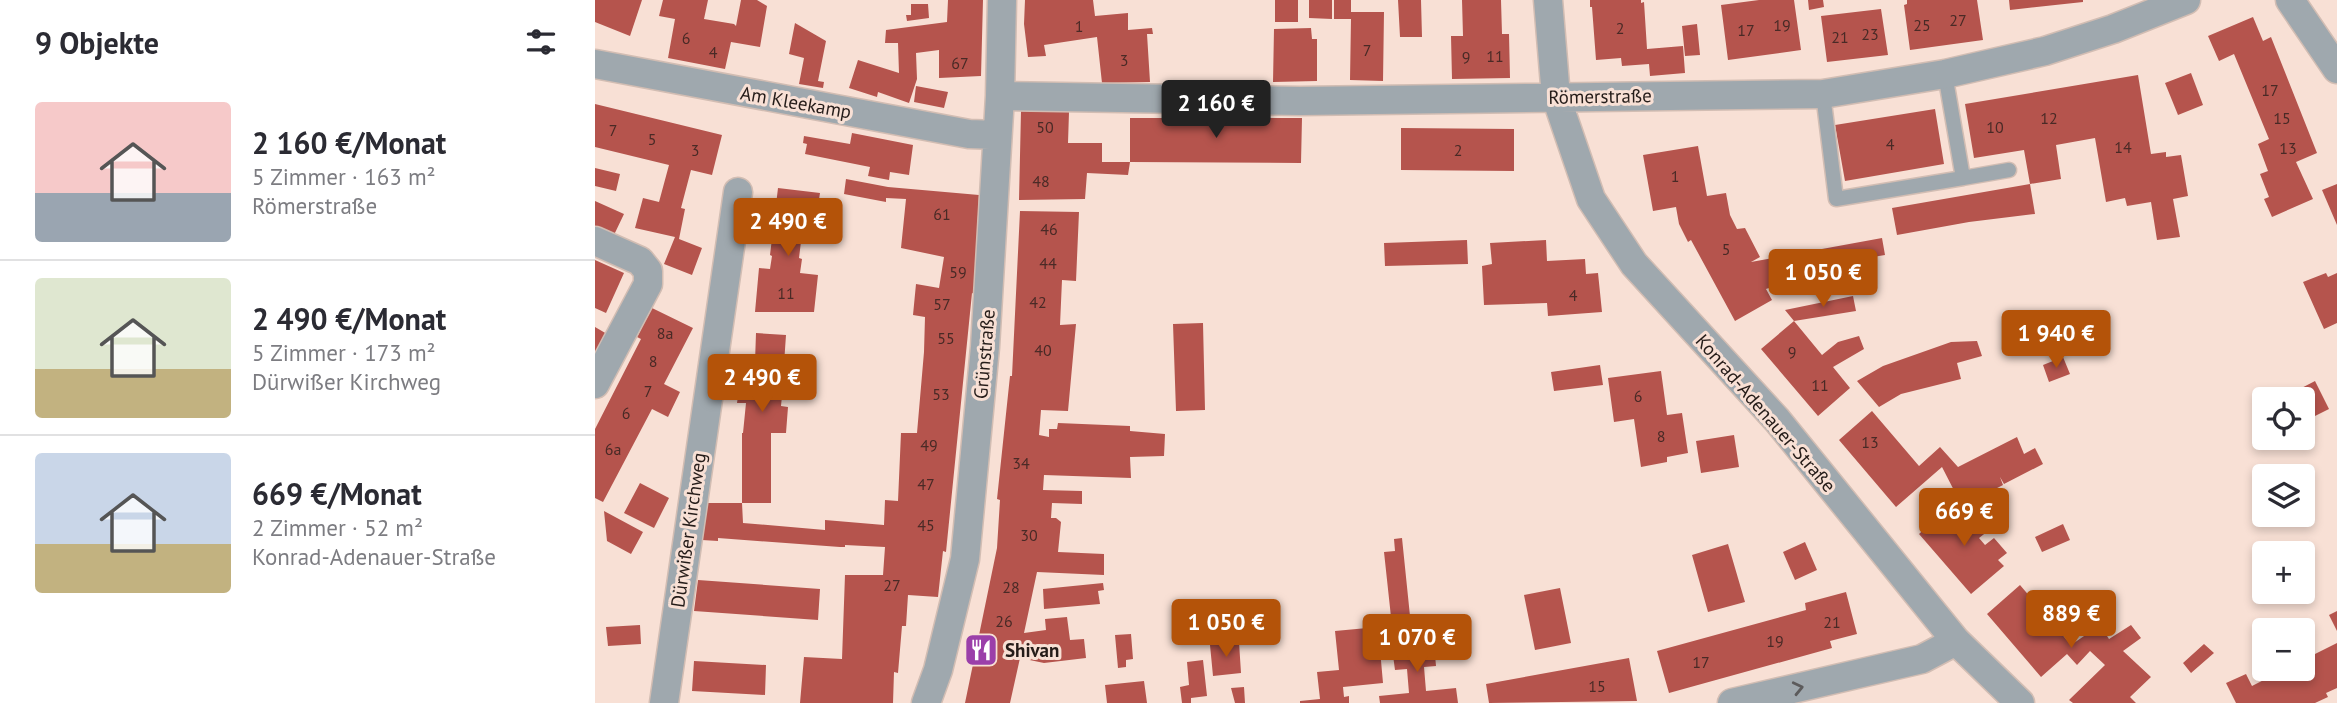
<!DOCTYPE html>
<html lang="de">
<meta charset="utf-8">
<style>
:root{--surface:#fff;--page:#f7f7f7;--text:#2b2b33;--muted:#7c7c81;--line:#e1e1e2;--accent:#b45309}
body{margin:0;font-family:"PT Sans",sans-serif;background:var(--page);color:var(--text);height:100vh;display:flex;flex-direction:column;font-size:26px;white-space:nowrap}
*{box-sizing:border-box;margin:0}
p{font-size:23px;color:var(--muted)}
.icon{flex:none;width:38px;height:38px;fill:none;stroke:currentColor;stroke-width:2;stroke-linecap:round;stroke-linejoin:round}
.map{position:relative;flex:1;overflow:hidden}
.sheet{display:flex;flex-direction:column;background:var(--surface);width:595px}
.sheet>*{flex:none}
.fabs{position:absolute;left:1657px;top:387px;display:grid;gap:14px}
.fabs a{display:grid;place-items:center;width:63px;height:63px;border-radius:7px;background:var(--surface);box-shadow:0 4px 10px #0003;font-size:35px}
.price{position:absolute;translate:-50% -60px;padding:0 16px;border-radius:7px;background:var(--accent);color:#fff;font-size:23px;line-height:46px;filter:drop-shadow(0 2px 4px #0008)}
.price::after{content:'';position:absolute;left:50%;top:42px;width:21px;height:16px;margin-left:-10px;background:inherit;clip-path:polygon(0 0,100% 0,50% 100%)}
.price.on{background:#222;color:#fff}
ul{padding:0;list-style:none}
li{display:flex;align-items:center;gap:21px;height:175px;padding:0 35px}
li+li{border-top:2px solid var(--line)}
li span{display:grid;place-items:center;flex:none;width:196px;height:140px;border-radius:7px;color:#555}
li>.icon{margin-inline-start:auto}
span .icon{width:84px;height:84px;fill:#fffc;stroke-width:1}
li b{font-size:30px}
h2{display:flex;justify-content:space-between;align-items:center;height:84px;padding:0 35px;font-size:30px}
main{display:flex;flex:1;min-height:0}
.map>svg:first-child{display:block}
.building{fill:#b5544d}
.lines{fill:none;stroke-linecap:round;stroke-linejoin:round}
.service-casing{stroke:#d2bdb3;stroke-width:17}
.minor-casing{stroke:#d2bdb3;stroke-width:31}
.service{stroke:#9fa8ae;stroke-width:14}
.minor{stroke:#9fa8ae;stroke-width:28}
.oneway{stroke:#5c5b5c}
.labels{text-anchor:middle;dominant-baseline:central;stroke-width:6;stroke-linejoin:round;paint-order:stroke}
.number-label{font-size:16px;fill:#492a26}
.street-label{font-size:19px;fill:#251c19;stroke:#f8e0d5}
.poi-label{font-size:19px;font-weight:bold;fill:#251c19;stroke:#f8e0d5;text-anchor:start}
</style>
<main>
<section class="sheet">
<h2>9 Objekte<svg class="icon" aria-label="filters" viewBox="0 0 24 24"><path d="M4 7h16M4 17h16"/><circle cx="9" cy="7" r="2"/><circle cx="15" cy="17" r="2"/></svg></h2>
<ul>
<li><span style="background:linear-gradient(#f6c9c9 65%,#9aa5b1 0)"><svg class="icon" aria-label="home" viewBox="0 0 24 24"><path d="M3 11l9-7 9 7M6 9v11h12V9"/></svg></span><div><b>2 160 €/Monat</b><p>5 Zimmer · 163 m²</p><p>Römerstraße</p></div></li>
<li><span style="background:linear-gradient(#dfe7d0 65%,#c2b280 0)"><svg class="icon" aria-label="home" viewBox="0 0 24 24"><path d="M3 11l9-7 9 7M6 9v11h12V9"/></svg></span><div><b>2 490 €/Monat</b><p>5 Zimmer · 173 m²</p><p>Dürwißer Kirchweg</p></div></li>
<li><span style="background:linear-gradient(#c9d6e8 65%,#c2b280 0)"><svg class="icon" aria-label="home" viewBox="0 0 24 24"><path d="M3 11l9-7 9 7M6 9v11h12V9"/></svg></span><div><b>669 €/Monat</b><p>2 Zimmer · 52 m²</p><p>Konrad-Adenauer-Straße</p></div></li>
</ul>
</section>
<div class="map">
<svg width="1742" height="703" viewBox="0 0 1742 703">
<rect width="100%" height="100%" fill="#f8e0d5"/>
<!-- building -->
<path class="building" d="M0 0H47L35 36 0 22Z
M68 0H113L109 19 139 24 141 26 146 0H162L172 6 165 47 136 42 130 69 73 58 80 19 64 16Z
M353 0H388L386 76 344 78V50L321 53 322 79 314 103 283 92 282 97 254 88 263 60 304 73 303 43H290L291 30 352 22Z
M430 0H498L500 16 533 13V30L557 28 558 34H552L555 82 507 83 502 37 449 45 451 56 433 57 429 24Z
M680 0H703V22H680Z
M714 0H737V19L714 18Z
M739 0H756V12H789L788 81 755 80 756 19H739Z
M803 0H826L827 37H805Z
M867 0H906L907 34H914L915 78 857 79 856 36H868Z
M995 0H1046V3L1049 2 1052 49 1088 46 1090 73 1055 76 1054 64 1027 66 1026 58 1001 60 997 7H995Z
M1164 0H1199L1206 50 1133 60 1126 5Z
M1213 0H1228L1229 7 1214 10Z
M1312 0H1382L1388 40 1315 50 1309 5 1312 4Z
M1414 0H1488V2L1415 10Z
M316 4H333L334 18 312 21 311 15H316Z
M1286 9 1293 55 1232 62 1226 16Z
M1658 17 1668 41 1676 37 1722 153 1701 162 1718 199 1677 217 1669 199 1674 197 1665 174 1673 171 1663 144 1674 139 1639 54 1624 61 1613 36Z
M200 23 231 41 223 81 229 82 228 88 204 84 209 58 194 54Z
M1102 24 1105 55 1090 56 1087 26Z
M716 28 717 39H722V81L678 82 679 29Z
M1596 73 1608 105 1583 115 1570 83Z
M1543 75 1556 154 1571 152V157L1586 155 1593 196 1578 199 1585 237 1562 240 1556 202 1532 206 1530 198 1511 202 1500 138 1461 145 1466 179 1435 184 1440 214 1374 222 1302 235 1297 208 1435 184 1429 150 1379 158 1370 104Z
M321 86 353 92 349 108 319 102Z
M0 104 127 135 117 175 96 170 86 208 90 209 84 239 107 248 97 275 69 264 80 237 40 228 48 198 64 202 74 165 0 147Z
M1340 109 1349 164 1250 181 1240 125Z
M426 111 474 112 473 143H507V162H535L533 175 492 173 490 199 424 200Z
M535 118H707L706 163 535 162Z
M806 128 919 129V171L806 170Z
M257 133 318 145 314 175 295 172 294 180 273 176 275 167 210 154 212 144 208 143 209 136 255 144Z
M1103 146 1112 196 1131 193 1135 215 1142 229 1150 228 1165 257 1156 262 1287 238 1290 255 1266 259 1267 266 1206 277 1208 284 1196 287 1195 281 1171 289 1177 300 1140 321 1096 240 1093 242 1084 224 1081 207 1058 211 1048 155Z
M0 168 25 174 21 191 0 186Z
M251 179 293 187 384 195 379 294 377 293 351 552 348 551 343 597 313 595 311 626H307L303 673 299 672 298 703H205L209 657 247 659 250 575H288L290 547 250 545V547H245L123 538V541L107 540 112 503H147L148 523 230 530V520L289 525 290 500 303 501 306 433H322L329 352 330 317 318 315 321 284 344 288 349 257 306 248 311 199 291 198V202L249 194Z
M1742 184V225L1727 190Z
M183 188 225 193 221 219 209 217 204 258 207 259 205 273 223 275 219 312H160L164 268 175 269 177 256 175 255Z
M0 201 29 214 18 237 0 229Z
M425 211 484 212 481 281 467 280 465 325 481 324 473 411 446 410 444 435 454 437V429H462L463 423 535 426V431L570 434 569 456 535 457 536 478 449 475 448 490 487 491V504L457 503 456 518H461L466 522 463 552 509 554V575L442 572 429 633 451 630 450 619 472 617 475 640 489 639 491 658 449 663 425 658 415 703H370L402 548 405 500 402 499 415 376H417Z
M872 240 873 264 790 266 789 243Z
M951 240 952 261 990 259 991 274 1003 273 1007 312 953 316 952 303 889 305 887 266 897 264 895 243Z
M0 260 29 273 11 313 0 308Z
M1731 273 1733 277 1742 273V323L1729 329 1708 282Z
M1258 296 1261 311 1199 321 1190 310Z
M57 308 98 328 69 384 85 392 73 417 57 409 8 502 0 498V429L46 339 42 337Z
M1199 321 1227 355 1243 342 1264 336 1269 349 1238 367 1255 388 1223 416 1166 349Z
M608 323 610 410 581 411 578 324Z
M0 327 12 334 0 355Z
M161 333 191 335 189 364H196L194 387 188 386 186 406 193 407 191 433H176V503H147V433H148L151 403H142L148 361 160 362Z
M1382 341 1387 356 1362 363 1366 379 1306 394 1284 407 1262 381 1288 366 1356 342Z
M1468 357 1475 374 1454 382 1448 365Z
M1005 365 1008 385 959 391 956 372Z
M1066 371 1072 415 1087 413 1093 453 1072 457V462L1046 467 1039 419 1019 422 1013 378Z
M1720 381 1734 409 1708 422V399H1697L1695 394Z
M1277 411 1324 466 1345 447 1363 467 1422 437 1429 454 1440 448 1448 464 1409 484 1405 477 1408 485 1367 506 1347 467 1301 507 1244 440Z
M1139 435 1144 467 1106 473 1101 441Z
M45 483 74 498 59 528 29 513Z
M1356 505 1370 521 1379 513 1393 531 1384 538 1390 545 1399 538 1412 553 1403 560 1409 566 1376 594 1324 534Z
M9 511 48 532 36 554 12 541Z
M1468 524 1475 540 1447 552 1440 537Z
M807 538 815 616 796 617 789 552 800 551 799 539Z
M1210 542 1222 570 1200 580 1188 552Z
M1133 544 1150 602 1113 612 1097 555Z
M103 580 225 589 223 620 99 611Z
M508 583 509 590 503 591 505 604 449 609 448 589Z
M1425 585 1476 645 1505 625 1514 639 1536 625 1546 638 1528 651 1556 677 1535 697 1541 703H1478L1474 700 1510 665 1495 651 1482 665 1472 654 1446 677 1392 614Z
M965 588 976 643 940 650 929 595Z
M1251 592 1262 634 1235 641 1237 648 1074 693 1062 651 1211 610 1210 603Z
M1742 611V631L1734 615Z
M45 625 46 644 13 646 11 627Z
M783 627 788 683 748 687 749 697 754 696V703H705V701L725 699 722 672 744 670 740 631Z
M816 630 817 646 839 644 841 666 829 667 831 691 861 688 863 703H785L784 696 814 693 812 669 800 670 797 648H804L802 631Z
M536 634 538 659 531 660V667L523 668 520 635Z
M644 642 646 673 618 676 615 645Z
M1742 643V688L1731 693 1733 697 1720 703H1641L1631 683 1651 674 1657 686 1692 668H1708V660Z
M1609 644 1619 653 1596 673 1588 663Z
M1034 658 1042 701 894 703 891 684Z
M608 660 612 696 596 698V703H587L585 687 594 685 592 662Z
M99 661 171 665 170 695 97 691Z
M549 681 552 703H512L510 685Z
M649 687 650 703H640L636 688Z"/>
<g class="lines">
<defs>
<path id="service" d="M1228 94 1241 199 1368 178 1350 74
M1368 178 1414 170"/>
<path id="minor" d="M953 0 961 97 996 199 1039 264 1182 420 1361 641 1425 703
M1695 0 1742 69
M0 64 374 134 402 135
M405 96 705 101 1228 94 1350 74 1450 51 1518 29 1591 0
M0 241 45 261 53 271V284L0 384
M69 703 143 192
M331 703 343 670 370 559 390 347 405 96 407 0
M1137 703 1327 659 1361 641"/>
</defs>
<!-- service casing -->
<use href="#service" class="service-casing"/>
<!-- minor casing -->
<use href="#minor" class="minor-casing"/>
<!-- service -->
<use href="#service" class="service"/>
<!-- minor -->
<use href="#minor" class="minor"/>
</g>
<!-- one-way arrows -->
<defs><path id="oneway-chevron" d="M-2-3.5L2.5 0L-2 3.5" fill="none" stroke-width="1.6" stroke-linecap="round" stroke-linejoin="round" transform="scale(1.75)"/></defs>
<use class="oneway" href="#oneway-chevron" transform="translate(1203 688) rotate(-13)"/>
<!-- icons -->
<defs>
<symbol id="restaurant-square" viewBox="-11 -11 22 22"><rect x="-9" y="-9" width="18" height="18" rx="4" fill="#9b3fa9" stroke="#f8e0d5"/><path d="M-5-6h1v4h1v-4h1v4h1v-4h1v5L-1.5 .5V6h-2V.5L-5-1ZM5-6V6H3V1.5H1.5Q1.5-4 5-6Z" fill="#fff"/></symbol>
</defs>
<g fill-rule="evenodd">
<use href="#restaurant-square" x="367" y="631" width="38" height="38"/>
</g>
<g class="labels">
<!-- number labels -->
<g class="number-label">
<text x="1363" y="20">27</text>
<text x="1187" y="25">19</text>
<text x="1327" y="25">25</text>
<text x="484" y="26">1</text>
<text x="1025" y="28">2</text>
<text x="1151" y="30">17</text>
<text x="1275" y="34">23</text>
<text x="1245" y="37">21</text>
<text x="91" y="38">6</text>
<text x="772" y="50">7</text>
<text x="118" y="52">4</text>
<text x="900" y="56">11</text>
<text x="871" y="57">9</text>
<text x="529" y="60">3</text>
<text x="365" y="63">67</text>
<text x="1675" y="90">17</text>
<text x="1454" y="118">12</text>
<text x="1687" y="118">15</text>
<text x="450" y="127">50</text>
<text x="1400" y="127">10</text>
<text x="18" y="130">7</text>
<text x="57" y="139">5</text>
<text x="1295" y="144">4</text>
<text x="1528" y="147">14</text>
<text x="1693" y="148">13</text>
<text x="100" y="150">3</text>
<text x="863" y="150">2</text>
<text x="1080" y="176">1</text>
<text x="446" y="181">48</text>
<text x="347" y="214">61</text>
<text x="454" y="229">46</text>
<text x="1131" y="249">5</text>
<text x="453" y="263">44</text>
<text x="363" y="272">59</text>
<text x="191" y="293">11</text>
<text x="978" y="295">4</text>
<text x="443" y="302">42</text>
<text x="347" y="304">57</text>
<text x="70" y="333">8a</text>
<text x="351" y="338">55</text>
<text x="448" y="350">40</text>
<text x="1197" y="352">9</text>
<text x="58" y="361">8</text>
<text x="1225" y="385">11</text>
<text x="53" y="391">7</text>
<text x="346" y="394">53</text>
<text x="1043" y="396">6</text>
<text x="31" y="413">6</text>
<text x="1066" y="436">8</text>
<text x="1275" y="442">13</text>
<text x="334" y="445">49</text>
<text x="18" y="449">6a</text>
<text x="426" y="463">34</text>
<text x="331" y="484">47</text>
<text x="331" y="525">45</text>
<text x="434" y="535">30</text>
<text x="297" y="585">27</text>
<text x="416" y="587">28</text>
<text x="409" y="621">26</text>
<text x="1237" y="622">21</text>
<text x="1180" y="641">19</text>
<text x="1106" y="662">17</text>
<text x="1002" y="686">15</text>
</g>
<!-- street labels -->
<g class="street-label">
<text transform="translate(1005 96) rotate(-1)">Römerstraße</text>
<text transform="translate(201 102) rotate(10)">Am Kleekamp</text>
<text transform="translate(389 354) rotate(-85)">Grünstraße</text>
<text transform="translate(1171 413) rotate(49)">Konrad-Adenauer-Straße</text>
<text transform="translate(93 530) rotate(-82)">Dürwißer Kirchweg</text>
</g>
<!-- poi labels -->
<g class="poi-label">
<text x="410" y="650">Shivan</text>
</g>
</g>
</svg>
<div class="fabs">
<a><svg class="icon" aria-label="locate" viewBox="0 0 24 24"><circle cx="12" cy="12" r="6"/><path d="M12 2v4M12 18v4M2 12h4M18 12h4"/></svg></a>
<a><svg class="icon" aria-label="layers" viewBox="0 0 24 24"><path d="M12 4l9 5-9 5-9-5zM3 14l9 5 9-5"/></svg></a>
<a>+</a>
<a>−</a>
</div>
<b class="price on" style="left:621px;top:140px">2 160 €</b>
<b class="price" style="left:193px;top:258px">2 490 €</b>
<b class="price" style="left:1228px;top:309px">1 050 €</b>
<b class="price" style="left:1461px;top:370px">1 940 €</b>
<b class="price" style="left:167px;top:414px">2 490 €</b>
<b class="price" style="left:1369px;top:548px">669 €</b>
<b class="price" style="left:1476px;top:650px">889 €</b>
<b class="price" style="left:631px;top:659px">1 050 €</b>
<b class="price" style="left:822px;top:674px">1 070 €</b>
</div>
</main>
